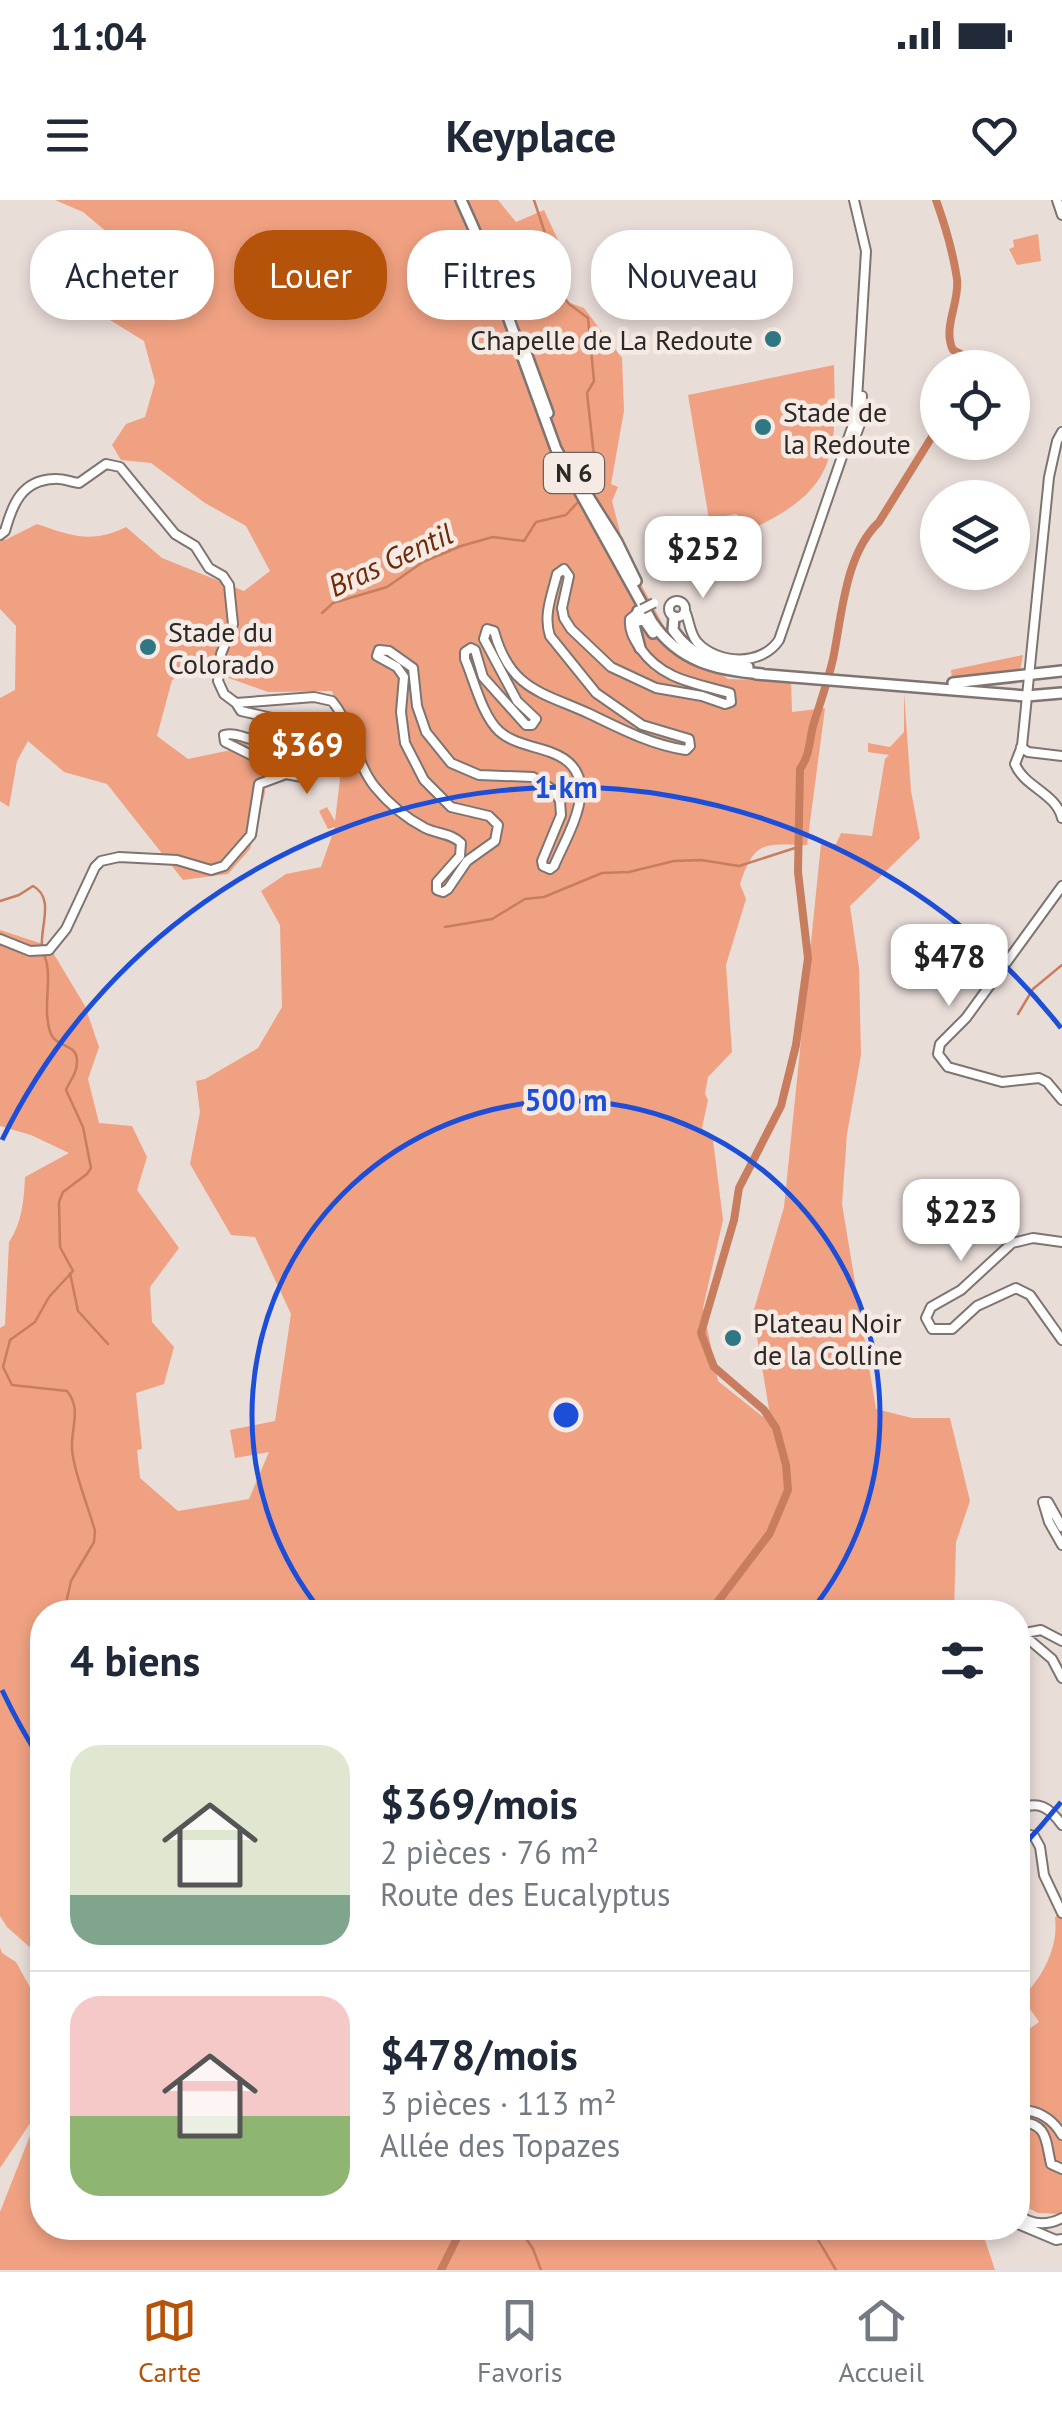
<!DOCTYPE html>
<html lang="fr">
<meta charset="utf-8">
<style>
:root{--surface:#fff;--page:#f2f2f3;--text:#1f2937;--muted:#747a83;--line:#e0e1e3;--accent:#b45309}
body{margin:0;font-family:"PT Sans",sans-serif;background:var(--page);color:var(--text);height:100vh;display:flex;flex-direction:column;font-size:38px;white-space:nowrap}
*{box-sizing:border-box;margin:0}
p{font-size:32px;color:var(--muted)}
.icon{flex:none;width:55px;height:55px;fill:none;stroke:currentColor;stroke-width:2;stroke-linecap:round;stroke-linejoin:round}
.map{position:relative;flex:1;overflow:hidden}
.drawer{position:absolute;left:30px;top:1400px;width:1000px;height:640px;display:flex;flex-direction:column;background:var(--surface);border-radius:40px;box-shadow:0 5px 15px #0003}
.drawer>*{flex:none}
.guide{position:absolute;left:30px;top:30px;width:1002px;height:90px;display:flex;gap:20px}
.controls{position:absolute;left:920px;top:150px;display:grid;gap:20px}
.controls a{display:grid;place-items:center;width:110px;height:110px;border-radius:50%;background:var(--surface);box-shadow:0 5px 15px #0003;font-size:50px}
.price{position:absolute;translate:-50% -85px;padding:0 22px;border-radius:20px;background:#fff;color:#222;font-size:32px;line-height:65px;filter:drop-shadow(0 2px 5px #0008)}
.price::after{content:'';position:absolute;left:50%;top:60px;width:30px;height:22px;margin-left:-15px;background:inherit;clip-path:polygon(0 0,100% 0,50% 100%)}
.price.selected{background:var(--accent);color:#fff}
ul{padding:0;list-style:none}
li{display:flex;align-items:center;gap:30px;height:250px;padding:0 40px}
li+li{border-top:2px solid var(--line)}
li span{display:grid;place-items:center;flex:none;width:280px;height:200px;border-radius:30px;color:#555}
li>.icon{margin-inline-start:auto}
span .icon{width:120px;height:120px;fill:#fffc;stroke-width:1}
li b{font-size:42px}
h2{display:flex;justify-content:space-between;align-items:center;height:120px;padding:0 40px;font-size:42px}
.tag{padding:0 35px;border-radius:40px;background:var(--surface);box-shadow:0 5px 15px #0003;font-size:35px;line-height:90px}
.tag.selected{background:var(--accent);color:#fff}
.status{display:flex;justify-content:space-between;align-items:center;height:70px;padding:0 50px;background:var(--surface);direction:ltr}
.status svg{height:28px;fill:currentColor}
header{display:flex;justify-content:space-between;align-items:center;height:130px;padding:0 40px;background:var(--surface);font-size:45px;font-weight:700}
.dock{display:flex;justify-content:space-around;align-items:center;height:140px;border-top:2px solid var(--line);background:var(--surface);font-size:28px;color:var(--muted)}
.dock a{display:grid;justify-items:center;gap:5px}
.dock .selected{color:var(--accent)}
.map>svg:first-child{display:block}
.green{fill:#f0a182}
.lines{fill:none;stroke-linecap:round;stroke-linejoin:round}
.stream{stroke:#c97d5f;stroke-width:2.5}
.river{stroke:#c97d5f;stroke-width:8}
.secondary-casing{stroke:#7e7470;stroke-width:12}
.primary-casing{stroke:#7e7470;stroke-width:14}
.secondary{stroke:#fff;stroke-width:8}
.primary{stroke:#fff;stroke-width:9}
.secondary-bridge-casing{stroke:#7e7470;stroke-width:12;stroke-linecap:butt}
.secondary-bridge{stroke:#fff;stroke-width:8}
.ring{fill:none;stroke:#1d4ed8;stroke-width:5}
.poi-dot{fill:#2f7782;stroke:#f6eae5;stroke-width:4}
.labels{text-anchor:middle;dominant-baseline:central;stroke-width:9;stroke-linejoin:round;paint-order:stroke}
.shield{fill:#f6eae5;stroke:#69625f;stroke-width:2.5}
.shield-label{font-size:25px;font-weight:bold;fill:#2c2826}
.poi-label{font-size:28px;fill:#2c2826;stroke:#f6eae5;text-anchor:start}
.water-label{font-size:30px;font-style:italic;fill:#6f2b08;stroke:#f6eae5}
.centre{fill:#1d4ed8;stroke:#f6eae5;stroke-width:5}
.ring-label{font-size:30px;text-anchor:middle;font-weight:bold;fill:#1d4ed8;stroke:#f6eae5;stroke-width:9;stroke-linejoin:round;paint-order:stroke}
</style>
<div class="status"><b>11:04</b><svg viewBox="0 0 49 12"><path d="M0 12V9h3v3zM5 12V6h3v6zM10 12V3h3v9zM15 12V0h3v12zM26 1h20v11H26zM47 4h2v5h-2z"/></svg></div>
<header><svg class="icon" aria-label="menu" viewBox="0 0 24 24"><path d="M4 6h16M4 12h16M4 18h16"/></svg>Keyplace<svg class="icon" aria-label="heart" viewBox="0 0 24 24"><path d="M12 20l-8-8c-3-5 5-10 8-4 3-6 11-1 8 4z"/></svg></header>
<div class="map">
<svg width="1062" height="2070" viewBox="0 0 1062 2070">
<rect width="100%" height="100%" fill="#e9ddd8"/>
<!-- green -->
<path class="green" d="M55 0H498L516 22 544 10 558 40 554 82 565 101 584 108 622 158 624 211 611 284 618 287 612 301 627 359 670 437 728 479 791 481 792 512 825 508 807 645C763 644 755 640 740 684L746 699 726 765 732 852 708 877 705 894 708 900 702 928 713 940 723 1020 703 1108 718 1181 763 1217 769 1209 753 1113 784 1007 821 644H836L841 633 872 636 885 559 889 555 868 552V543L890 547 904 532V492L911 591 920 638 850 706 859 768 861 855 847 934 842 1004 876 1209 912 1218H950L970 1301 956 1342 954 1412H42V1758L7 1727 0 1716V1128L5 1125 9 1042C22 1023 24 1000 25 977L69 953 31 935 0 926V730L49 746 85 806 99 847 88 879 99 923 132 926 147 957 137 990 179 1048 150 1087 152 1122 174 1147 164 1184 136 1193 142 1249 137 1250 140 1278 178 1311 249 1299 269 1252 235 1258 230 1230 275 1221 291 1114 255 1037 231 1035 190 964 200 912 196 881 205 879 258 848 282 807 280 725 261 691 286 674 321 667 335 627 328 629 319 611 327 607 335 621 345 536 332 491 268 492 195 466 172 480 157 536 188 559 236 549 228 536 244 540 251 552 266 555 265 593 250 649 228 674 183 680 107 584 64 572 28 541 17 561 9 607 0 601V498L15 490 16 426 0 409V338L5 340 37 324C72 336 91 344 126 327L162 358 244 391 270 371 246 326 205 303 151 263 121 260 112 245 126 224 145 217 155 182 144 141 97 112 116 76 114 38 83 12Z
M1038 34 1041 61 1017 65 1009 49 1014 47 1013 40Z
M834 165C836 249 840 287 756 327L736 314 709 319 688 195Z
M1023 455 1020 471 970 479H952L951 470Z
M1062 1706V2014L1038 2013 1018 2003V1837L1039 1822 1022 1797C1042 1779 1059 1746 1055 1718Z
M0 1747 2 1753 16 1762 42 1809V1923L31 1922 0 1968Z
M33 1928 42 1929V2028H981L995 2070H0V2012Z"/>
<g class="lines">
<!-- stream -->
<path class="stream" d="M534 0 552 54 554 84 569 104 588 118 594 181 587 193 597 283 592 293
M322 413 333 403 387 387 423 362 461 346 493 337 524 341 536 322 566 315 578 302
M0 701 19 695 33 686C55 698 40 726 42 747
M445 727 492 719 525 699 544 697 602 673 629 672 674 661 701 660 739 666 798 647
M44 755C54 776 41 809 51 834 57 848 77 843 77 861 77 874 70 880 66 890L83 927 91 968 87 974 63 992 59 1002 60 1047 73 1071 49 1097 35 1122 10 1140 3 1167 12 1185 67 1191C81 1208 72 1225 72 1245 71 1264 89 1309 95 1331L94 1342 71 1381 64 1412
M1018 814 1033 789 1062 765
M70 1073 78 1111 108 1144
M519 2028 533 2049 541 2070
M811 2028 836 2070"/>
<!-- river -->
<path class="river" d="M936 0C945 25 953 52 957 79 960 102 942 128 953 150L961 154 959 168
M710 1412 770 1333 788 1290 786 1265 776 1228 764 1210 714 1167 701 1133 734 1020 739 988 781 906 796 845 808 758 798 672 800 569C810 555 809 542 813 526 820 503 828 481 833 459 842 415 845 354 879 322L938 227
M441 2070 462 2028"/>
<defs>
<path id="secondary" d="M1057 0 1062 15
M850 251 860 224 862 196
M0 335 5 331C12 306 21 280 54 279 62 278 71 282 79 283L106 264 120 267 175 334 195 346 209 368 223 376 229 385 233 424 221 454 218 481 224 494 236 503 241 511 285 521 308 519 314 523 309 530C291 531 282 539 266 541 251 543 238 531 224 535L225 542 257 558 308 564 314 573 307 578 286 574 259 584 251 635 224 666 211 670 177 660 119 657 101 661 95 667 66 729 49 750 30 751 0 739
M669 409a8 8 0 1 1 16 0a8 8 0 1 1-16 0Z
M685 411C690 422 689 432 697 442 718 465 762 466 779 440L856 216 866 51 854 0
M236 503 314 497 332 501C353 526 355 562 375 587 388 603 406 618 425 628 437 634 451 633 461 643L460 656 437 682V690L443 692 448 689 467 661 495 641 498 625 489 616 451 607 424 580 405 543 401 512 404 477 397 467 377 456 379 450 389 451 413 468 417 506 426 532 451 563 479 575 533 577 555 591 560 601 561 615 542 661 543 666 550 669 554 666C570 629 607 572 550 552 533 546 512 543 499 531 482 515 474 480 465 459V452L471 448 475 450 483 477 526 525H532L536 519 517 501 484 439 487 429 494 431C510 490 542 492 590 514 621 529 652 545 686 550L690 546 689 539 642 525 596 493 550 436C543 415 552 395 557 374L564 369 569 376 562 408 564 418 571 429 611 467 656 488 702 496 725 504 731 502 730 493C695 483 662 480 640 448 633 438 629 430 630 419L642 409
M1021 547 1028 552 1062 556
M1015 564 1022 546 1049 277 1057 241 1062 232
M1015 564C1024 587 1056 593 1062 618
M1062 686 966 818 940 844 938 854 948 867 1002 882 1039 878 1047 882 1062 900
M1062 1042 1033 1038 1012 1043 961 1090 931 1107 926 1118 932 1129H952L977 1106 1016 1088 1030 1095 1062 1140
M1062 1327 1048 1302H1043L1049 1322 1062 1345
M1062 1441 1041 1430 1025 1433 1026 1437 1052 1459 1062 1478
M1018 1610C1038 1599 1050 1608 1062 1625
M1018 1632 1034 1636 1040 1647 1044 1675 1062 1713
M1018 1911C1036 1908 1053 1919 1062 1935
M1018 1921C1048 1924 1045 1938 1051 1964L1062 1969
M1018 2014C1031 2025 1046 2026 1062 2018
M1018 2024 1056 2040 1062 2039"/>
<path id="primary" d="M461 0 486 56 556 249 652 422C679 462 716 470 762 474
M526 153 548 213
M574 274 617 342 636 381
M638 411 653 433
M674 417 673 430C692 458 716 462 748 467
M640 448 634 425 637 421 643 420
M756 474 1026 496 1062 493
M953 483 1062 471"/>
</defs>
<!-- secondary casing -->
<use href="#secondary" class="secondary-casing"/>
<!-- primary casing -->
<use href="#primary" class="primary-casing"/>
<!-- secondary -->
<use href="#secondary" class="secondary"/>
<!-- primary -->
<use href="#primary" class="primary"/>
<defs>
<path id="secondary-bridge" d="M642 409 654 403"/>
</defs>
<!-- secondary-bridge casing -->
<use href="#secondary-bridge" class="secondary-bridge-casing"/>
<!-- secondary-bridge -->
<use href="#secondary-bridge" class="secondary-bridge"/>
</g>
<!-- distance rings -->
<g class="ring">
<path d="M320 1410A314 314 0 1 1 812 1410"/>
<path d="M1061 1602A628 628 0 0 1 1018 1651M42 1562A628 628 0 0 1 2 1490M2 940A628 628 0 0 1 1061 828"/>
</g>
<!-- markers -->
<g class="poi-dot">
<circle cx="773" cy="139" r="10"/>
<circle cx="763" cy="227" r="10"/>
<circle cx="148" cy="447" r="10"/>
<circle cx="733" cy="1138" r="10"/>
</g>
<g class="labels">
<!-- shield labels -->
<rect class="shield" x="544" y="253" width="60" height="40" rx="8"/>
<g class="shield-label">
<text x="574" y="273">N 6</text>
</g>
<!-- poi labels -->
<g class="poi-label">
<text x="753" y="139" text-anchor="end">Chapelle de La Redoute</text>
<text x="783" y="211">Stade de<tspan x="783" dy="32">la Redoute</tspan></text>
<text x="168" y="431">Stade du<tspan x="168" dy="32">Colorado</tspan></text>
<text x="753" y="1122">Plateau Noir<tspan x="753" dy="32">de la Colline</tspan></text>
</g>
<!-- water labels -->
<g class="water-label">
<text transform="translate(390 359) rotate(-25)">Bras Gentil</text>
</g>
</g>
<circle cx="566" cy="1215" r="15" class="centre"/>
<g class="ring-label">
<text x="566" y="598">1 km</text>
<text x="566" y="911">500 m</text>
</g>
</svg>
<div class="controls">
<a><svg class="icon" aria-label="locate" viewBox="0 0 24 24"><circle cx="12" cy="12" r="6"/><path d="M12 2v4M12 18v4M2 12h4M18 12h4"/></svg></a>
<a><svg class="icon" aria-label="layers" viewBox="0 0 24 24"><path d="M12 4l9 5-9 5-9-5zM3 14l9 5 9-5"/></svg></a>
</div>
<b class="price" style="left:703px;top:401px">$252</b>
<b class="price selected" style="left:307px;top:597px">$369</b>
<b class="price" style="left:949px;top:809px">$478</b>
<b class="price" style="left:961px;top:1064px">$223</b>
<div class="guide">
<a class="tag">Acheter</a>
<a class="tag selected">Louer</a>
<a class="tag">Filtres</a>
<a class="tag">Nouveau</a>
</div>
<section class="drawer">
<h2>4 biens<svg class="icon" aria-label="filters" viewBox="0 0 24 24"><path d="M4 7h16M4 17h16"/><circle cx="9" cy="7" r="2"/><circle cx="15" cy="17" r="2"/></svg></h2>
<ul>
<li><span style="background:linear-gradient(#dfe7d0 75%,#7fa58c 0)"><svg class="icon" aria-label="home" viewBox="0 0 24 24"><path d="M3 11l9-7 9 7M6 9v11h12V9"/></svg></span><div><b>$369/mois</b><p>2 pièces · 76 m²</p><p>Route des Eucalyptus</p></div></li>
<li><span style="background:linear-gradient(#f6c9c9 60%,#8fb573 0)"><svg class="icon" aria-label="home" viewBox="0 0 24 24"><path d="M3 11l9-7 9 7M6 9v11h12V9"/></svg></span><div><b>$478/mois</b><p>3 pièces · 113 m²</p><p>Allée des Topazes</p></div></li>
</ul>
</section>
</div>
<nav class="dock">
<a class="selected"><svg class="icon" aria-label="map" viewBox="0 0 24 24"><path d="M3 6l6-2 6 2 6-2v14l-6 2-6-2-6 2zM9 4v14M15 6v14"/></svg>Carte</a>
<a><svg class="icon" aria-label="saved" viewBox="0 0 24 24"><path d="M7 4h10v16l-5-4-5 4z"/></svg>Favoris</a>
<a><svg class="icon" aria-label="home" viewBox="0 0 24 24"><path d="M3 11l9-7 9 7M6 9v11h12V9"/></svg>Accueil</a>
</nav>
